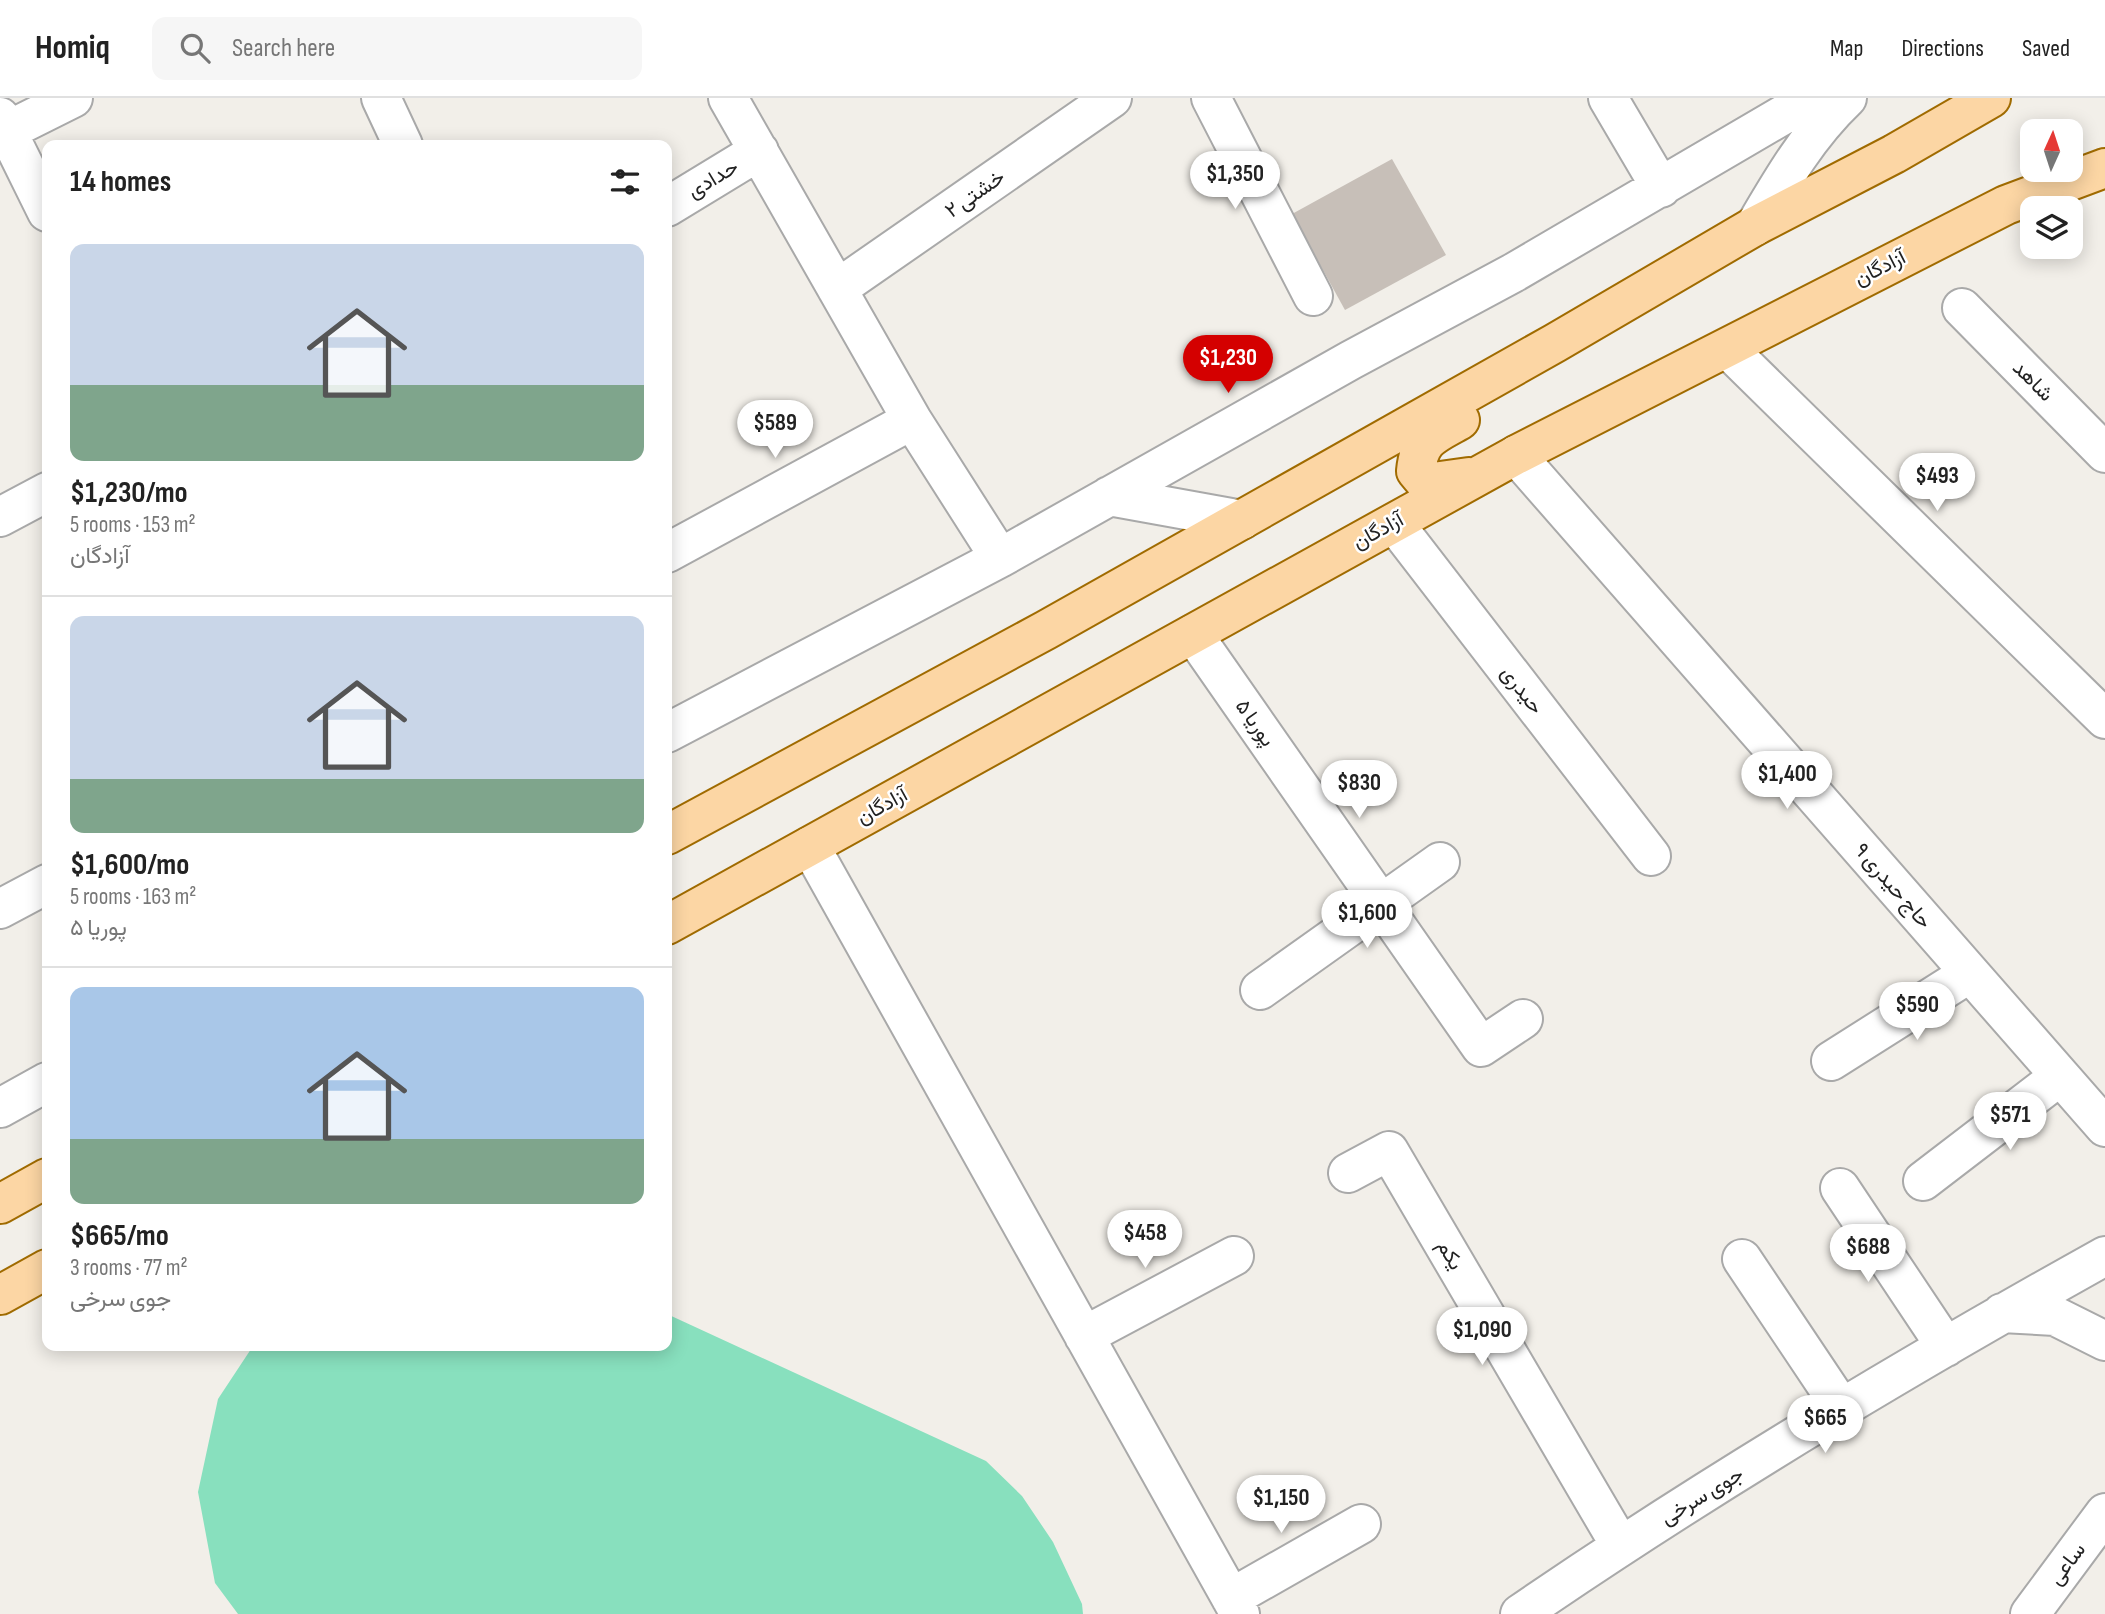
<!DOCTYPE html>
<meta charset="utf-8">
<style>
:root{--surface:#fff;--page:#f6f6f6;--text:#222;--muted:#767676;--line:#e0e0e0;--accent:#d40000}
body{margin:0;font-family:"Sofia Sans Condensed",Vazirmatn,sans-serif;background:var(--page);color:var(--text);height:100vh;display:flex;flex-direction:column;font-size:26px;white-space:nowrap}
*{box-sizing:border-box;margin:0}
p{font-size:23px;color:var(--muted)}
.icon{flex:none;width:38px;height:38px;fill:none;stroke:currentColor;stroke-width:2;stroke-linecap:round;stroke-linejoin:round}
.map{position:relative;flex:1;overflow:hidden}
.side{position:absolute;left:42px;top:42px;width:630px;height:1211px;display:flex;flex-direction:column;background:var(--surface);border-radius:14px;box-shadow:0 4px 18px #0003}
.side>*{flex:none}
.needle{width:46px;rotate:3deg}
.tools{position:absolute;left:2020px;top:21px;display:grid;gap:14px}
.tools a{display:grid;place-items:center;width:63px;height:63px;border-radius:14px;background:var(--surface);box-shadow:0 4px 18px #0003;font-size:35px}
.price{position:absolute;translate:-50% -60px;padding:0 16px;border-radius:24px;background:#fff;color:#222;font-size:23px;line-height:46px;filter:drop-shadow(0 2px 4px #0008)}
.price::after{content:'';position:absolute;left:50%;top:42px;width:21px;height:16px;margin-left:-10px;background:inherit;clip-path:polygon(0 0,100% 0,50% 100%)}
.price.current{background:var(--accent);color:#fff}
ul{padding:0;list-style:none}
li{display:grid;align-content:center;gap:14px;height:371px;padding:0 28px}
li+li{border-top:2px solid var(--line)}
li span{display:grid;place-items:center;height:217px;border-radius:14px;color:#555}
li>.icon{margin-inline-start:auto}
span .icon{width:126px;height:126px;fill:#fffc;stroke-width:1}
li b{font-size:30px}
h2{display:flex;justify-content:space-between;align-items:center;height:84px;padding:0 28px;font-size:30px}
header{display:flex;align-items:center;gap:42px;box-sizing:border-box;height:98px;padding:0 35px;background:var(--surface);border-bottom:2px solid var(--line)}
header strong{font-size:33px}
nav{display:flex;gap:38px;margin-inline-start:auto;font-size:24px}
.search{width:490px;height:63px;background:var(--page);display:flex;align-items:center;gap:18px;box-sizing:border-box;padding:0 24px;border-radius:14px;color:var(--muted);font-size:26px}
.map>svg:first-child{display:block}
.pitch{fill:#88e0be}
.building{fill:#c7bfb8}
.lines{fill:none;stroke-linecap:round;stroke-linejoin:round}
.minor-casing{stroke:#a9a9a9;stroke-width:42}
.major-casing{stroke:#a06b00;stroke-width:42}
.minor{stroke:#fff;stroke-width:38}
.major{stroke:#fcd6a4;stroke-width:38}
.labels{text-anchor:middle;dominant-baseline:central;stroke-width:5;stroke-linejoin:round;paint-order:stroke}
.street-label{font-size:21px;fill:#222;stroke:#fff}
</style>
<header>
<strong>Homiq</strong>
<div class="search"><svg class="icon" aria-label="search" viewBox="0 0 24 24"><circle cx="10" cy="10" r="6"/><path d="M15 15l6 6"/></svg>Search here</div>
<nav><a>Map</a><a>Directions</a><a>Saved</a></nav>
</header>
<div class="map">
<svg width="2105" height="1516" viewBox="0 0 2105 1516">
<rect width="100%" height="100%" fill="#f2efe9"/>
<!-- pitch -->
<path class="pitch" d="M667 1216 986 1363 1022 1398 1053 1444 1082 1506 1083 1516H238L215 1485 198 1394 218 1301 253 1248H667Z"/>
<!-- building -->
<path class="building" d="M1392 61 1446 157 1345 212 1292 116Z"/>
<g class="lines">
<defs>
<path id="minor" d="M381 0 403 47
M728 0 912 322 1000 460
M1211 0 1313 198
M1608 0 1661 90
M0 19 47 114
M7 33 73 0
M667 109 759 53
M1755 128C1782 82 1808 37 1847 0
M837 191 1112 0
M1962 210 2105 355
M1728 251 2105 621
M1516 357 2105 1029
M1109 398 1242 422
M0 419 47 394
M1394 425 1651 758
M667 455 912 322
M1193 536 1481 949 1523 921
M667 635 1000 460 1351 262 1513 175 1812 0
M810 748 1240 1516
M0 811 47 786
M1260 892 1440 764
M1831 963 1970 875
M0 1010 47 984
M1348 1075 1389 1053 1620 1447
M1923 1083 2060 978
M1840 1090 1946 1249
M1742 1161 1843 1312
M2002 1215 2055 1218 2105 1243
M1084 1238 1234 1158
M1231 1500 1361 1426
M1520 1516C1708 1387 1906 1269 2105 1158
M2030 1516 2105 1415"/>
<path id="major" d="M1460 322C1434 337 1419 340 1416 373L1426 385 1469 379
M667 737 1046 532 1555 245 1755 128 1894 56 1991 0
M667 827 1516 357 2006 107 2105 70
M0 1106 47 1080
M0 1197 47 1171"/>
</defs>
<!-- minor casing -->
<use href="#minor" class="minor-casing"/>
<!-- major casing -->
<use href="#major" class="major-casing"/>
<!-- minor -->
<use href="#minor" class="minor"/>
<!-- major -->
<use href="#major" class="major"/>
</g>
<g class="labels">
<!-- street labels -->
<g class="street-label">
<text transform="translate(713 81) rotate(-31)">حدادی</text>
<text transform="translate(975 96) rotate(-35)">خشتی ۲</text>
<text transform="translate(1880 170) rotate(-27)">آزادگان</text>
<text transform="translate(2033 283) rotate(45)">شاهد</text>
<text transform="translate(1378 433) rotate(-29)">آزادگان</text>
<text transform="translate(1522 592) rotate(52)">حیدری</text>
<text transform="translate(1255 625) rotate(55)">پوریا ۵</text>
<text transform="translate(882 708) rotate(-29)">آزادگان</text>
<text transform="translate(1893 788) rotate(49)">حاج حیدری ۹</text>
<text transform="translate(1450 1157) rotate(60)">یکم</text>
<text transform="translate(1702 1398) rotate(-31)">جوی سرخی</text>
<text transform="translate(2067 1466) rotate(-53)">ساعی</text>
</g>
</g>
</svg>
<div class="tools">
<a><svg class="needle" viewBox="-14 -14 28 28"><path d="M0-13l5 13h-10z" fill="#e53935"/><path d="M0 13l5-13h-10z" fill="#767676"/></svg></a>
<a><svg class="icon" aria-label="layers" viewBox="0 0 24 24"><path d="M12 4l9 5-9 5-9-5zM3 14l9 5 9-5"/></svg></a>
</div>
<b class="price" style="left:1235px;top:113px">$1,350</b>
<b class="price current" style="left:1228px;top:297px">$1,230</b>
<b class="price" style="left:775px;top:362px">$589</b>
<b class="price" style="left:1937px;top:415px">$493</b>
<b class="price" style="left:1787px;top:713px">$1,400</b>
<b class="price" style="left:1359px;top:722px">$830</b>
<b class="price" style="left:1367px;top:852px">$1,600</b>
<b class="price" style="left:1917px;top:944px">$590</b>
<b class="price" style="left:2010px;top:1054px">$571</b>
<b class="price" style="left:1145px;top:1172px">$458</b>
<b class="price" style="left:1868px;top:1186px">$688</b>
<b class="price" style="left:1482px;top:1269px">$1,090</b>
<b class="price" style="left:1825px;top:1357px">$665</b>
<b class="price" style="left:1281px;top:1437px">$1,150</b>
<section class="side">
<h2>14 homes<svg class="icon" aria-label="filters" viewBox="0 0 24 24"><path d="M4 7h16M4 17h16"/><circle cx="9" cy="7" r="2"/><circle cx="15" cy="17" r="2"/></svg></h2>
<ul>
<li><span style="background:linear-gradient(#c9d6e8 65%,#7fa58c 0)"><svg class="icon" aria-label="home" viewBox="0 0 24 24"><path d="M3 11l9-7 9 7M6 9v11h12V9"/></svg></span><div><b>$1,230/mo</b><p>5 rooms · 153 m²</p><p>آزادگان</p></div></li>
<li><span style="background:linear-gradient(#c9d6e8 75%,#7fa58c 0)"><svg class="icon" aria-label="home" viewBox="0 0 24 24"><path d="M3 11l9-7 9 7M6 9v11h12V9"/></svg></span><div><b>$1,600/mo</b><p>5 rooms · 163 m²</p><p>پوریا ۵</p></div></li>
<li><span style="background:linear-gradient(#a9c7e8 70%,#7fa58c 0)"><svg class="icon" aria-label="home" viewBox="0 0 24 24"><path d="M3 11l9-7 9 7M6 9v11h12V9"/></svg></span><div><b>$665/mo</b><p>3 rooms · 77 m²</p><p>جوی سرخی</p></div></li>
</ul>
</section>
</div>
